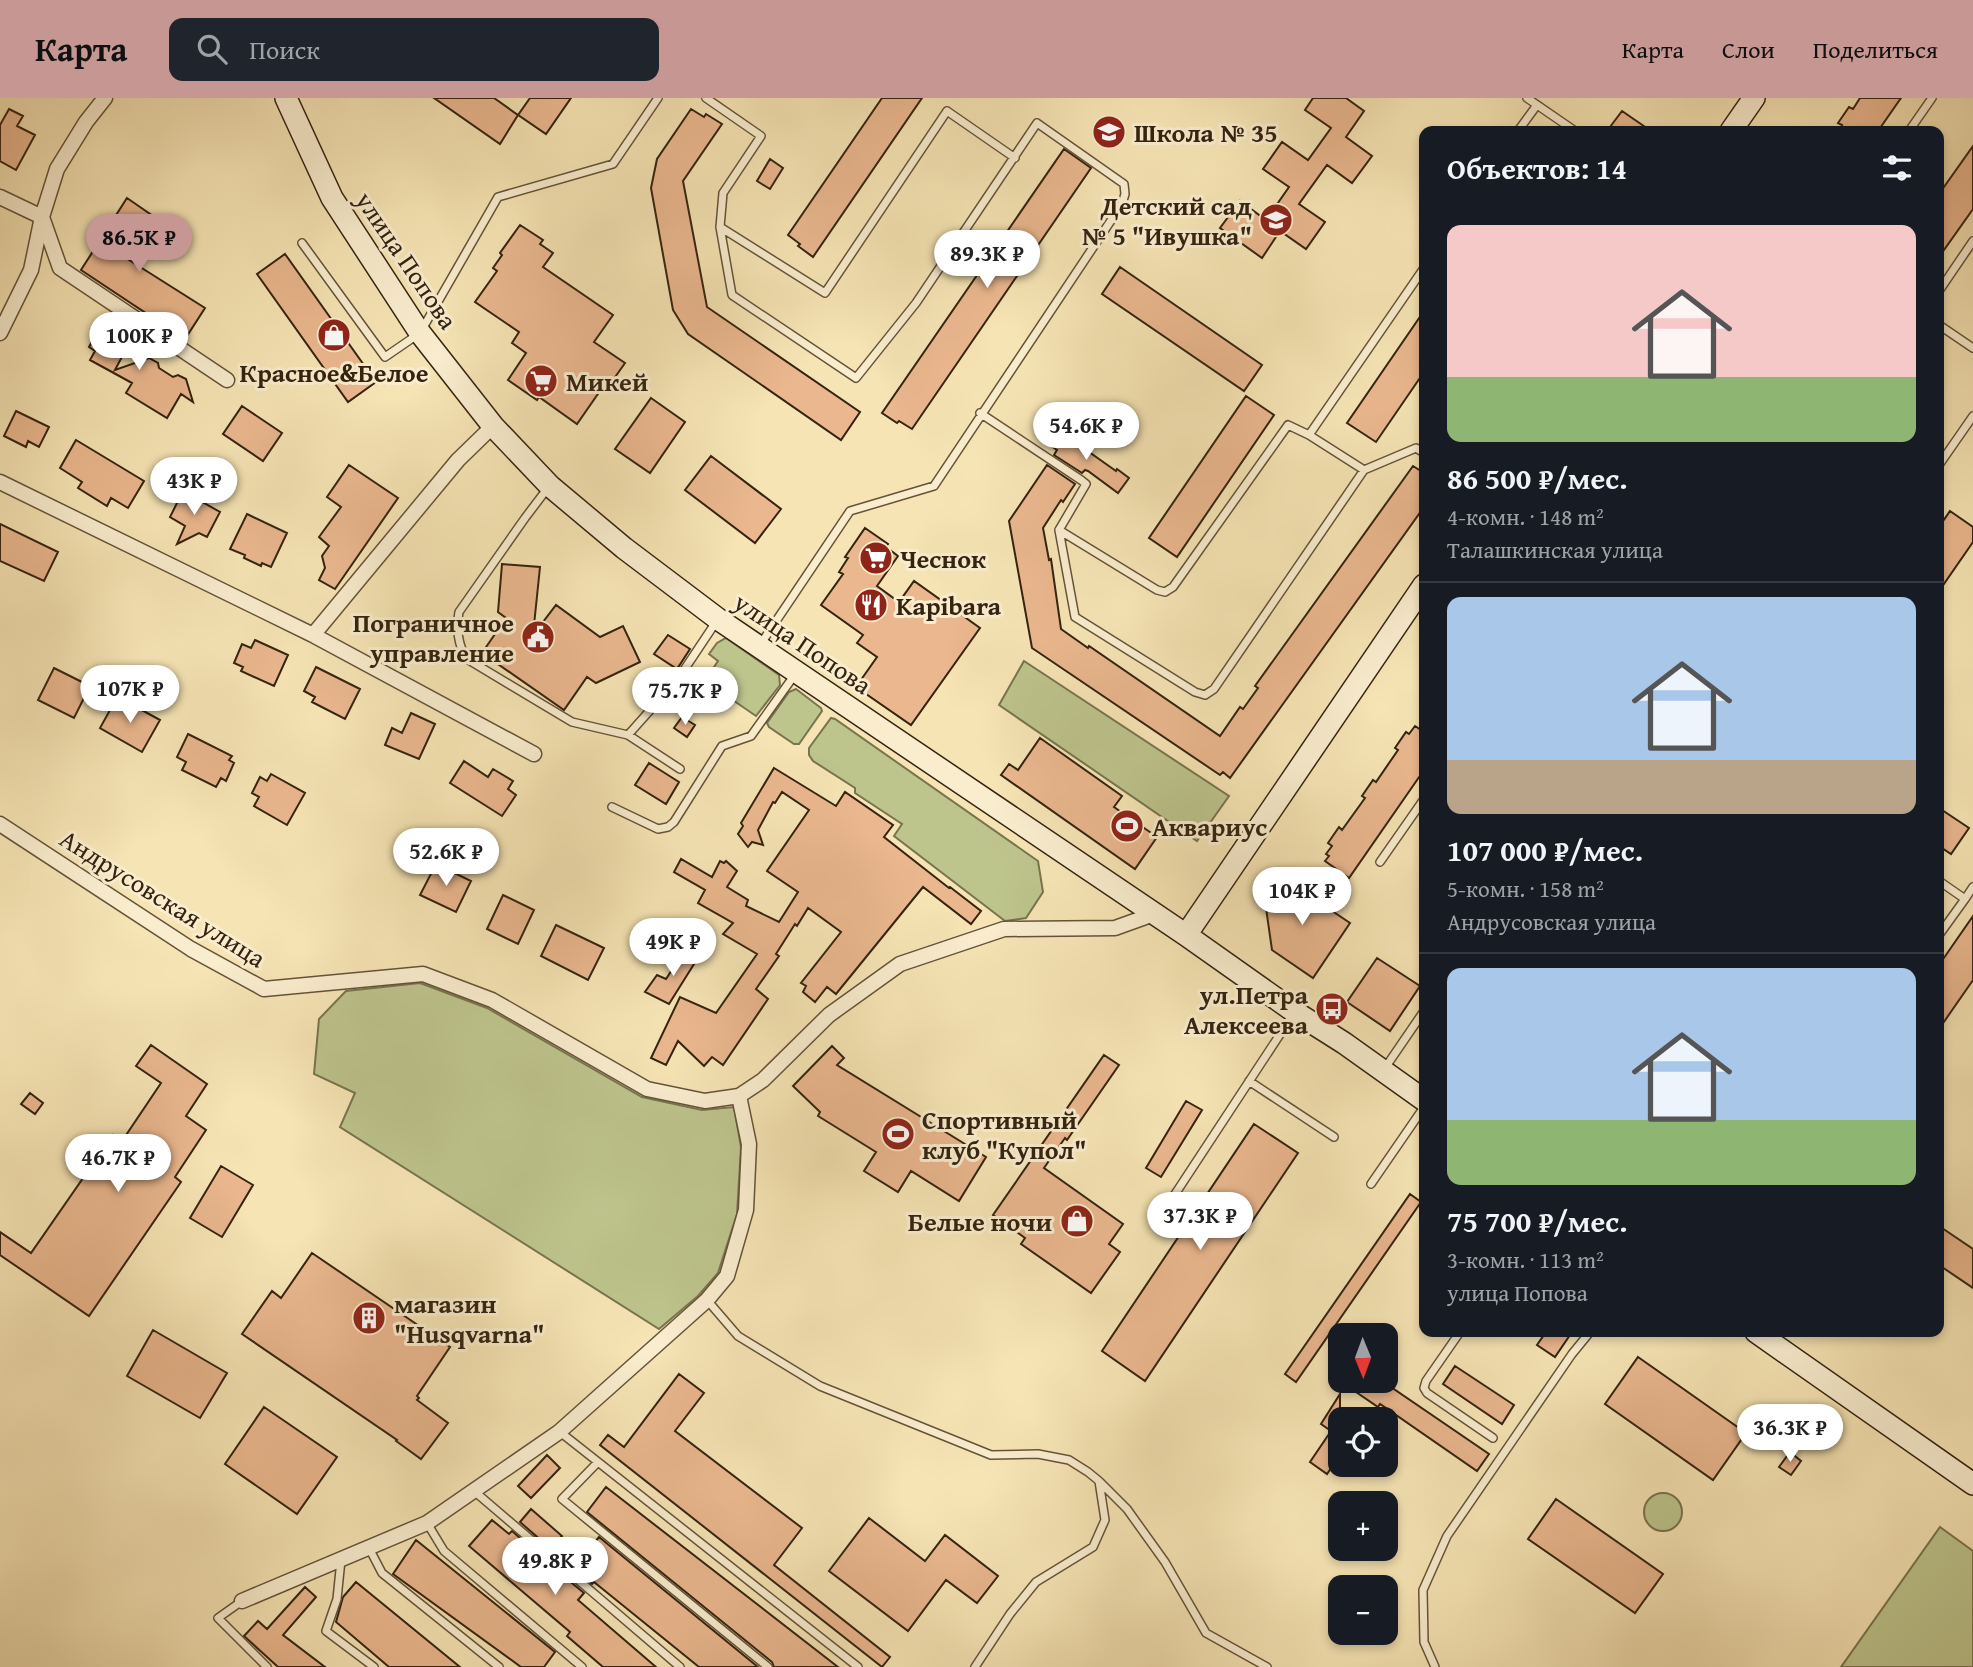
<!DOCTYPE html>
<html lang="ru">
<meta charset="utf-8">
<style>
:root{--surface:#171b24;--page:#20242c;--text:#f1f3f6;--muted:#9ea1a6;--line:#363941;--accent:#c59692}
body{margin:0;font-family:"Gentium Book Plus",serif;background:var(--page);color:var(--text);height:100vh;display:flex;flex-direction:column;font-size:26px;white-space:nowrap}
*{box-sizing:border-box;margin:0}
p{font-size:23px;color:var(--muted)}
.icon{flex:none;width:38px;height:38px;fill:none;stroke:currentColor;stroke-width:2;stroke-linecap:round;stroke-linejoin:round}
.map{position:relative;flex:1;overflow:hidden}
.sheet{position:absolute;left:1419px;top:28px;width:525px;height:1211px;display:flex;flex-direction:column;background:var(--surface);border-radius:14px;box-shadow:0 4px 10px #0003}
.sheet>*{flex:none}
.needle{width:46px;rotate:179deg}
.buttons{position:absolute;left:1328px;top:1225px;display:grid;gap:14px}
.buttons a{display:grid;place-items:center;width:70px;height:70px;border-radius:14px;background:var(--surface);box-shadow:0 4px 10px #0003;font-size:35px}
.price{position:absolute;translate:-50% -60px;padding:0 16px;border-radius:24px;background:#fff;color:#222;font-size:23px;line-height:46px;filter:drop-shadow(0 2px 4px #0008)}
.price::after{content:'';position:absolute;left:50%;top:42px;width:21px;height:16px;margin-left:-10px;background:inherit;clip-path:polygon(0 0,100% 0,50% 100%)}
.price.current{background:var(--accent);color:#111}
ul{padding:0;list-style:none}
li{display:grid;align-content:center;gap:14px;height:371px;padding:0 28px}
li+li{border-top:2px solid var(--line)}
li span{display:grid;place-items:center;height:217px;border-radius:14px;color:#555}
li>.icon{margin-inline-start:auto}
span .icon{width:126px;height:126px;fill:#fffc;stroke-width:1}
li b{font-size:30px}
h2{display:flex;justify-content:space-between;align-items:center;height:84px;padding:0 28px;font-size:30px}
header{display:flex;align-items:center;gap:42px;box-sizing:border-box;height:98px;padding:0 35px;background:var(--accent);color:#111}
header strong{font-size:33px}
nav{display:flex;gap:38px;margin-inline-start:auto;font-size:24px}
.search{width:490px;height:63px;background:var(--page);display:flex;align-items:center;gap:18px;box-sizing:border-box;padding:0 24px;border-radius:14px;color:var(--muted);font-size:26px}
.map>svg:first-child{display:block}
.green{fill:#bdc48c;stroke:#78744e;stroke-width:2}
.building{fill:#eab78e;stroke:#342310;stroke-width:2}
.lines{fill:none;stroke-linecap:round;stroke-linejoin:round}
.lane-casing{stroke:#645339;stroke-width:10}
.street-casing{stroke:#645339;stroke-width:17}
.secondary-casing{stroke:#342310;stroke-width:24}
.lane{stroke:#f9edce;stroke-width:7}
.street{stroke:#f9edce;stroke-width:14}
.secondary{stroke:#f9edce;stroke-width:21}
.labels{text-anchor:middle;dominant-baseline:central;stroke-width:6;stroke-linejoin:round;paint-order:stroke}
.poi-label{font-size:26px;font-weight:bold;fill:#342310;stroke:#f9edce;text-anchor:start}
.street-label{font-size:26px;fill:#342310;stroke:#f9edce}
</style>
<header>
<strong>Карта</strong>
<div class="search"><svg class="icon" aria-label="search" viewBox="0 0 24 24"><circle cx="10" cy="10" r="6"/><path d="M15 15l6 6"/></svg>Поиск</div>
<nav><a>Карта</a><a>Слои</a><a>Поделиться</a></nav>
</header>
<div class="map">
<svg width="1973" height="1569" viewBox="0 0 1973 1569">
<rect width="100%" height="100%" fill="#f6e4b4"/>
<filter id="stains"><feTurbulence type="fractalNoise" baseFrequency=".00286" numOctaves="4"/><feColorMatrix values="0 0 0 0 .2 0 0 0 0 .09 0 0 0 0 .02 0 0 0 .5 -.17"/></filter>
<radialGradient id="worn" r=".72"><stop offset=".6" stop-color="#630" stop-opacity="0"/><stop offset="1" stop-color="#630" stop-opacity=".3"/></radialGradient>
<!-- green -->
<path class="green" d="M726 540 779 577 780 587 756 618 705 583 718 563 709 556 717 545Z
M1024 563 1229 698 1197 743 999 607Z
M796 591 821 610 822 613 799 646H794L769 629 767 625 789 594Z
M831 620 835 621 1038 763 1043 794 1026 820 1005 823 894 738 902 726 855 695V690L813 663 809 657V650Z
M420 885 487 910 642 999 702 1012 734 1009 741 1049 737 1116 718 1175 698 1198 659 1231 340 1029 355 995 314 976 319 921 346 893Z
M1644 1414a19 19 0 1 1 38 0a19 19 0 1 1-38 0Z
M1940 1429 1973 1453V1569H1841Z"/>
<!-- building -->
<path class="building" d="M434 0H494L518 17 530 0H571L546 36 518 17 500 46Z
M882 0H922L813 159 798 148 800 146 788 137Z
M1313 0H1346L1364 13 1346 39 1372 58 1352 85 1327 67 1299 106 1325 124 1306 151 1280 133 1262 160 1220 130 1240 103 1266 122 1289 89 1263 71 1282 44 1308 62 1331 30 1305 12Z
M1860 0H1901L1878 33H1837L1842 27 1838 25 1849 9 1853 11Z
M9 11 23 18 17 28 35 37 16 72 0 63V27Z
M691 11 704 19 706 16 722 26 683 83 707 209 860 314 841 342 688 236 673 212 651 90 657 61Z
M1622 13 1651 33H1607Z
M1973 48V111L1939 159V96Z
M1064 51 1091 70 912 331 899 323 897 325 882 315Z
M770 61 783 70 770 91 757 83Z
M127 100 153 118 126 160 205 210 185 241 81 172Z
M520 127 543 142 540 146 553 155 543 169 613 217 594 244 625 265 613 282 609 280 577 326 539 299 537 302 508 282 526 255 512 245 519 234 475 204 497 173 493 170 502 157 500 155Z
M285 156 376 284 348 304 257 176Z
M1120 169 1262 267 1244 293 1102 196Z
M1424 213V274L1376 344 1347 325Z
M103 224 132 240 115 272 149 260 158 265 159 270 173 279 178 277 186 281 193 304 181 296 167 320 126 295 132 285 90 262 95 253 89 249Z
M1246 298 1274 317 1177 459 1149 440Z
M651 300 685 324 650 375 615 351Z
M242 308 282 335 263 363 223 336Z
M16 313 49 329 39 349 28 343 26 349 4 338Z
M1058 332 1116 373 1117 371 1129 380 1118 395 1088 373 1085 372 1082 375 1054 357 1057 352 1048 346Z
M76 342 144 383 128 410 111 400 107 408 78 390 82 384 60 370Z
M711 358 781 411 755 445 685 392Z
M349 367 398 400 335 491 319 482 325 470 322 458 329 448 319 439 341 409 327 399Z
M1047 367 1075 386 1063 404 1061 402 1043 430 1049 462 1051 461 1061 531 1088 550 1089 548 1220 638 1240 609 1243 611 1258 590 1255 588 1413 368 1424 375V409L1230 680 1223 674 1220 677 1032 550 1009 423Z
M183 393 220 414 207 439 199 435 177 446 185 428 170 419Z
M1950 413 1973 429V444L1939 493V429Z
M247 416 287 435 271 469 262 465 261 468 244 460 245 457 230 451Z
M0 426 58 454 44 483 0 463Z
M865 430 888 446 886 449 898 458 877 488 899 504 914 483 980 530 911 627 856 589 877 559 857 545 863 537 821 507 843 476 839 474 848 460 845 459Z
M502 466 540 469 533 537 556 507 600 539 623 528 640 564 596 585 587 579 564 612 482 555 506 520 498 514Z
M668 537 690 551 677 571 654 556Z
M255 542 288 557 274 588 241 573 243 569 234 565 242 546 251 550Z
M316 569 360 591 345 621 312 604 315 599 304 593Z
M54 570 90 588 74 620 38 602Z
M115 603 127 609 129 605 160 622 142 654 100 630Z
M411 615 435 626 419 661 385 647 392 630 402 635Z
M682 619 695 627 687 639 674 630Z
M1415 628 1424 634V672L1349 780 1325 763 1329 758 1326 756 1332 748 1328 745 1339 729 1342 732 1365 700 1362 698 1373 682 1376 684 1398 652 1395 650 1406 634 1409 636Z
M188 636 232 658 229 662 234 665 226 683 221 680 216 689 182 672 186 664 177 659Z
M1040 640 1122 698 1114 709 1157 739 1135 771 1001 677 1009 666 1018 672Z
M464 663 488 679 493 671 513 683 508 691 516 697 502 718 450 685Z
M649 665 679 684 666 706 635 687Z
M774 670 836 708 845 694 893 727 884 739 949 790 950 789 981 813 971 826 923 789 836 896 827 889 815 904 803 894 806 888 801 885 841 834 808 810 797 828 795 826 776 856 779 858 756 891 768 901 723 967 712 959 704 968 678 943 666 967 651 960 680 899 716 915 757 856 723 836 733 825 698 805 705 792 674 774 681 761 712 779 720 763 724 765 726 763 737 773 727 789 748 802 746 808 779 824 798 794 767 773 809 712 782 694 775 705 773 704 758 732 763 747 752 744 748 749 738 736 743 728 741 725Z
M271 676 305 695 287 727 254 708 259 699 252 695 260 679 267 683Z
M1939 710 1969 730 1951 756 1939 748Z
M436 766 471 783 456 814 420 797Z
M1290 774 1306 785 1301 792 1350 825 1313 880 1272 852 1266 810Z
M503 797 534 812 518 846 487 831Z
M1973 818V882L1939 931V867Z
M556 827 604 850 588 882 541 858Z
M686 850 699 858 669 906 645 894 657 877 666 881Z
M1377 860 1420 888 1390 933 1347 904Z
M151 947 207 986 186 1018 206 1032 175 1079 181 1084 89 1218 0 1157V1134L31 1155 113 1037 122 1043 161 985 136 968Z
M832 948 844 960 837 967 986 1059 959 1103 911 1073 898 1094 864 1073 876 1054 818 1018 820 1014 793 988Z
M1104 957 1119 967 1067 1042 1065 1040 1044 1070 1123 1126 1109 1146 1120 1154 1091 1195 1021 1146 1025 1140 993 1117Z
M30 995 43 1005 35 1016 21 1006Z
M1186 1003 1202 1012 1161 1079 1146 1070Z
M1254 1026 1298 1055 1145 1283 1102 1253Z
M221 1068 253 1087 222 1139 190 1120Z
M1410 1096 1421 1104 1296 1284 1285 1276Z
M1939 1128 1973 1151V1190L1939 1167Z
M312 1155 450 1249 417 1298 419 1300 417 1302 448 1325 421 1361 396 1343 397 1342 242 1236 272 1193 281 1200Z
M153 1232 227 1275 200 1320 127 1278Z
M1546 1234H1572L1555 1259 1537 1247Z
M1638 1259 1746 1335 1713 1382 1605 1306Z
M1455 1268 1514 1307 1502 1326 1443 1286Z
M679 1276 704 1295 675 1333 802 1430 774 1467 890 1559 882 1569 600 1347 608 1337 624 1349Z
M1363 1283H1396L1391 1289 1489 1356 1477 1373 1380 1306 1378 1309 1356 1294Z
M1340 1296V1357L1327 1376 1310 1364 1331 1333 1321 1326Z
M264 1309 337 1359 297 1416 225 1366Z
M1790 1354 1801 1363 1791 1377 1779 1369Z
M547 1357 560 1370 531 1400 518 1388Z
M606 1389 838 1569H774L772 1564 587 1414Z
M1556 1401 1663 1476 1635 1515 1528 1441Z
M531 1411 562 1438 551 1451 520 1424Z
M869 1420 925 1463 945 1437 998 1478 977 1505 946 1482 908 1533 829 1473Z
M492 1422 509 1436 512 1433 543 1460 541 1463 564 1482 566 1480 584 1495 578 1502 656 1569H603L567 1538 570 1534 469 1448Z
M599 1439 758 1569H699L594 1484 592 1486 574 1470Z
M416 1442 555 1554 544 1569H521L393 1476Z
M356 1484 460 1569H389L336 1524 343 1499Z
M305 1489 316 1499 283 1537 325 1569H278L244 1538 258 1523 267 1531Z"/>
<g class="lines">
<defs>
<path id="lane" d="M706 0 761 38 723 95 720 129 732 197 856 280 916 205 1037 25 1124 86 1125 96 1122 106 934 388 850 413 760 547
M1527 0 1575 33
M1518 33 1537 7
M1909 33 1932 0
M720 129 825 195 947 13 1015 60
M302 145 385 259 420 235 498 99 613 66 658 0
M1939 193 1973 143
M1939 227 1973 250
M980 315 1081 382 1086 386 1059 432 1157 492 1165 494 1173 489 1288 327 1309 337 1424 170
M1309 337 1364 372
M1939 367 1973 318
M547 391 525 420 459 514C456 530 458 548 467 561L572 624 628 637 678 581 716 524
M1059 432 1075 519 1195 594 1205 597 1214 591 1364 372 1416 350 1424 355
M628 637 680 671
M612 709 658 731 668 729 674 724 722 648 751 638 796 575
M1380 764 1424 701
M1939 783 1965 801 1939 837
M1965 801 1973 789
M1385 970 1424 913
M1249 983 1334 1039
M1371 1086 1424 1009
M1162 1116 1294 915
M707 1202 738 1238 820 1288 991 1357 1038 1356 1069 1362 1088 1374 1099 1383 1105 1422 1093 1449 1036 1484 1010 1516 975 1569
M1460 1234 1426 1283 1424 1290 1427 1295 1493 1340
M560 1334 858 1569
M598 1364 562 1401 768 1569
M1100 1384 1127 1411 1165 1464 1206 1535 1267 1569
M474 1393 680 1569
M427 1425 444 1453 582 1569
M369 1450 382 1475 499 1569
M341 1462 337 1501 326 1533 374 1569
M242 1503 218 1520 267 1569
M1435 1569 1424 1544 1423 1492 1447 1438 1572 1256 1590 1234"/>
<path id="street" d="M0 99 42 119 60 170 227 282
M0 235 31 172 42 119 57 71 86 24 105 0
M0 384 313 537 534 656
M313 537 458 362 493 328
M0 726 191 851 264 891 423 876 492 902 647 991 705 1003 739 998 763 982 829 917 900 866 1004 831 1115 830 1154 816
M242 1503 427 1425 559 1334 707 1202 727 1178 746 1112 749 1046 739 998"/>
<path id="secondary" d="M286 0 332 100 420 235 493 328 550 388 624 450 718 521 1186 837 1295 914 1344 945 1424 1002
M1731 33 1754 0
M1186 837 1424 487
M1756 1234 1973 1386"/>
</defs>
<!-- lane casing -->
<use href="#lane" class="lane-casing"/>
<!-- street casing -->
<use href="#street" class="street-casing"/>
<!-- secondary casing -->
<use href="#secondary" class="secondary-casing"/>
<!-- lane -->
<use href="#lane" class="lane"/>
<!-- street -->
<use href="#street" class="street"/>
<!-- secondary -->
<use href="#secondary" class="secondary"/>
</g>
<!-- icons -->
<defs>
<symbol id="school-disc" viewBox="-11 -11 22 22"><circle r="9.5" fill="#8f2418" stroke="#f9edce"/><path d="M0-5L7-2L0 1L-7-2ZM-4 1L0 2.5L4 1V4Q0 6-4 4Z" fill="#fff"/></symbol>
<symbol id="shop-disc" viewBox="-11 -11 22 22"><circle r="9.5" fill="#8f2418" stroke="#f9edce"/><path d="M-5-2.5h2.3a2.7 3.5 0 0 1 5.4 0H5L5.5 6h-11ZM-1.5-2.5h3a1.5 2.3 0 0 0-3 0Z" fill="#fff"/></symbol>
<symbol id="supermarket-disc" viewBox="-11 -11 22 22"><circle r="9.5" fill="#8f2418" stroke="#f9edce"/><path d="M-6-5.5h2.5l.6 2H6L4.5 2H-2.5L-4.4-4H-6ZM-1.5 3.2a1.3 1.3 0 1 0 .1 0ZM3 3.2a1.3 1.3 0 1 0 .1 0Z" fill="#fff"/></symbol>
<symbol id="restaurant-disc" viewBox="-11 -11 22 22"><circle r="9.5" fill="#8f2418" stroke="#f9edce"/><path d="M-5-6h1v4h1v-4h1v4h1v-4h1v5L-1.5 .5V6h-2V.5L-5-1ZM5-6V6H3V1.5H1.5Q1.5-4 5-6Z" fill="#fff"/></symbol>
<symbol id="civic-disc" viewBox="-11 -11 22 22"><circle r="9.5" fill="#8f2418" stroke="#f9edce"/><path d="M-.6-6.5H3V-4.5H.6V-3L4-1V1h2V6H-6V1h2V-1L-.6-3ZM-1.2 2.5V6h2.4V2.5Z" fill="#fff"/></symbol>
<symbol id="stadium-disc" viewBox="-11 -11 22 22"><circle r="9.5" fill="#8f2418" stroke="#f9edce"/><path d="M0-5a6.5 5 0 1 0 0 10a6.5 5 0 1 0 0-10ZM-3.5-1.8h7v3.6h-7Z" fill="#fff"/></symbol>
<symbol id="bus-disc" viewBox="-11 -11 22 22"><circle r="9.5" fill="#8f2418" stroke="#f9edce"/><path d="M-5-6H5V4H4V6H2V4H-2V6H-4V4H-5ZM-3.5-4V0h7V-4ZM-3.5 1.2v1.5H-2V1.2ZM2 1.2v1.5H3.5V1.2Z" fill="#fff"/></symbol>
<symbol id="building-disc" viewBox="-11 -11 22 22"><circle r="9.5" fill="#8f2418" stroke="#f9edce"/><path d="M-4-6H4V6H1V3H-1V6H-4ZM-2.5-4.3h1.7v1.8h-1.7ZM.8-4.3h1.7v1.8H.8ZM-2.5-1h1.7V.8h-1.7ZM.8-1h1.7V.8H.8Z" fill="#fff"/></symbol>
</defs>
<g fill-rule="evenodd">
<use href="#school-disc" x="1090" y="15" width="38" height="38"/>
<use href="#school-disc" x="1257" y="103" width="38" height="38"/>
<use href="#shop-disc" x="315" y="218" width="38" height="38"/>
<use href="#supermarket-disc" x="522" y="264" width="38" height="38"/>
<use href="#supermarket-disc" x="857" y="441" width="38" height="38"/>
<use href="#restaurant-disc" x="852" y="488" width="38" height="38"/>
<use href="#civic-disc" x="519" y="520" width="38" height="38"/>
<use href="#stadium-disc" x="1108" y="709" width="38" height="38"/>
<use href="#bus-disc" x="1313" y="892" width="38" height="38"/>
<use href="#stadium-disc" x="879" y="1017" width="38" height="38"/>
<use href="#shop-disc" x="1058" y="1104" width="38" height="38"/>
<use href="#building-disc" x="350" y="1201" width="38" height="38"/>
</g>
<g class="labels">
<!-- poi labels -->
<g class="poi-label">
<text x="1134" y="34">Школа № 35</text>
<text x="1252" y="107" text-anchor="end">Детский сад<tspan x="1252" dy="30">№ 5 "Ивушка"</tspan></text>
<text x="334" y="274" text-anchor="middle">Красное&amp;Белое</text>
<text x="566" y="283">Микей</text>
<text x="900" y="460">Чеснок</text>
<text x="896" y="507">Kapibara</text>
<text x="514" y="524" text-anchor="end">Пограничное<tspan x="514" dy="30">управление</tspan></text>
<text x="1152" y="728">Аквариус</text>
<text x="1308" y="896" text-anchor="end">ул.Петра<tspan x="1308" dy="30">Алексеева</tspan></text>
<text x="922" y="1021">Спортивный<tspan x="922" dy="30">клуб "Купол"</tspan></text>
<text x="1052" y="1123" text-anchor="end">Белые ночи</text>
<text x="394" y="1205">магазин<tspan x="394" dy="30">"Husqvarna"</tspan></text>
</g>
<!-- street labels -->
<g class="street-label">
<text transform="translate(407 162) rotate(56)">улица Попова</text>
<text transform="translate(803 545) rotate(34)">улица Попова</text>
<text transform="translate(163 800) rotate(32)">Андрусовская улица</text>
</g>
</g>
<rect width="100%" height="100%" filter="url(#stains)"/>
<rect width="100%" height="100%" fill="url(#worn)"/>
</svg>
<div class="buttons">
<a><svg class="needle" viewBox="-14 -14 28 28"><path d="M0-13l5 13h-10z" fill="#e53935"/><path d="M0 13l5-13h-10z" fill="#9ea1a6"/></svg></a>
<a><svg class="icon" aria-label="locate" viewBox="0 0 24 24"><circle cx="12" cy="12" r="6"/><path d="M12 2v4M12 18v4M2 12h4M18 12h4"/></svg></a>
<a>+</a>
<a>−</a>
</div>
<b class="price current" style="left:139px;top:176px">86.5K ₽</b>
<b class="price" style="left:987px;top:192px">89.3K ₽</b>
<b class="price" style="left:139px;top:274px">100K ₽</b>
<b class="price" style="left:1086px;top:364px">54.6K ₽</b>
<b class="price" style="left:194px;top:419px">43K ₽</b>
<b class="price" style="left:130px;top:627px">107K ₽</b>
<b class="price" style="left:685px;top:629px">75.7K ₽</b>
<b class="price" style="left:446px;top:790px">52.6K ₽</b>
<b class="price" style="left:1302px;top:829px">104K ₽</b>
<b class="price" style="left:673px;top:880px">49K ₽</b>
<b class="price" style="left:118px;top:1096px">46.7K ₽</b>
<b class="price" style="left:1200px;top:1154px">37.3K ₽</b>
<b class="price" style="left:1790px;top:1366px">36.3K ₽</b>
<b class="price" style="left:555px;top:1499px">49.8K ₽</b>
<section class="sheet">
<h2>Объектов: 14<svg class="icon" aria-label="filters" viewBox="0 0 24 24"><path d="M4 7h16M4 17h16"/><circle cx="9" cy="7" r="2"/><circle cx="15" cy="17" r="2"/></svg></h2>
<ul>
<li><span style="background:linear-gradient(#f6c9c9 70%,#8fb573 0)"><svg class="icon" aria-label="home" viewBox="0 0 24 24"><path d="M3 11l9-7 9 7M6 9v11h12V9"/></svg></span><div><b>86 500 ₽/мес.</b><p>4-комн. · 148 m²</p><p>Талашкинская улица</p></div></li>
<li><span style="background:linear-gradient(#a9c7e8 75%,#b9a48a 0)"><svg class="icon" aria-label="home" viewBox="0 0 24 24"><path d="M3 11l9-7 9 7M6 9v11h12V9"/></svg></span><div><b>107 000 ₽/мес.</b><p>5-комн. · 158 m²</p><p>Андрусовская улица</p></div></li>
<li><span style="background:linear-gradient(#a9c7e8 70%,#8fb573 0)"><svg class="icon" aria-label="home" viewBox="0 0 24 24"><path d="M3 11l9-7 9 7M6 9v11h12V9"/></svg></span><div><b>75 700 ₽/мес.</b><p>3-комн. · 113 m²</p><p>улица Попова</p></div></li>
</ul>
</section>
</div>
